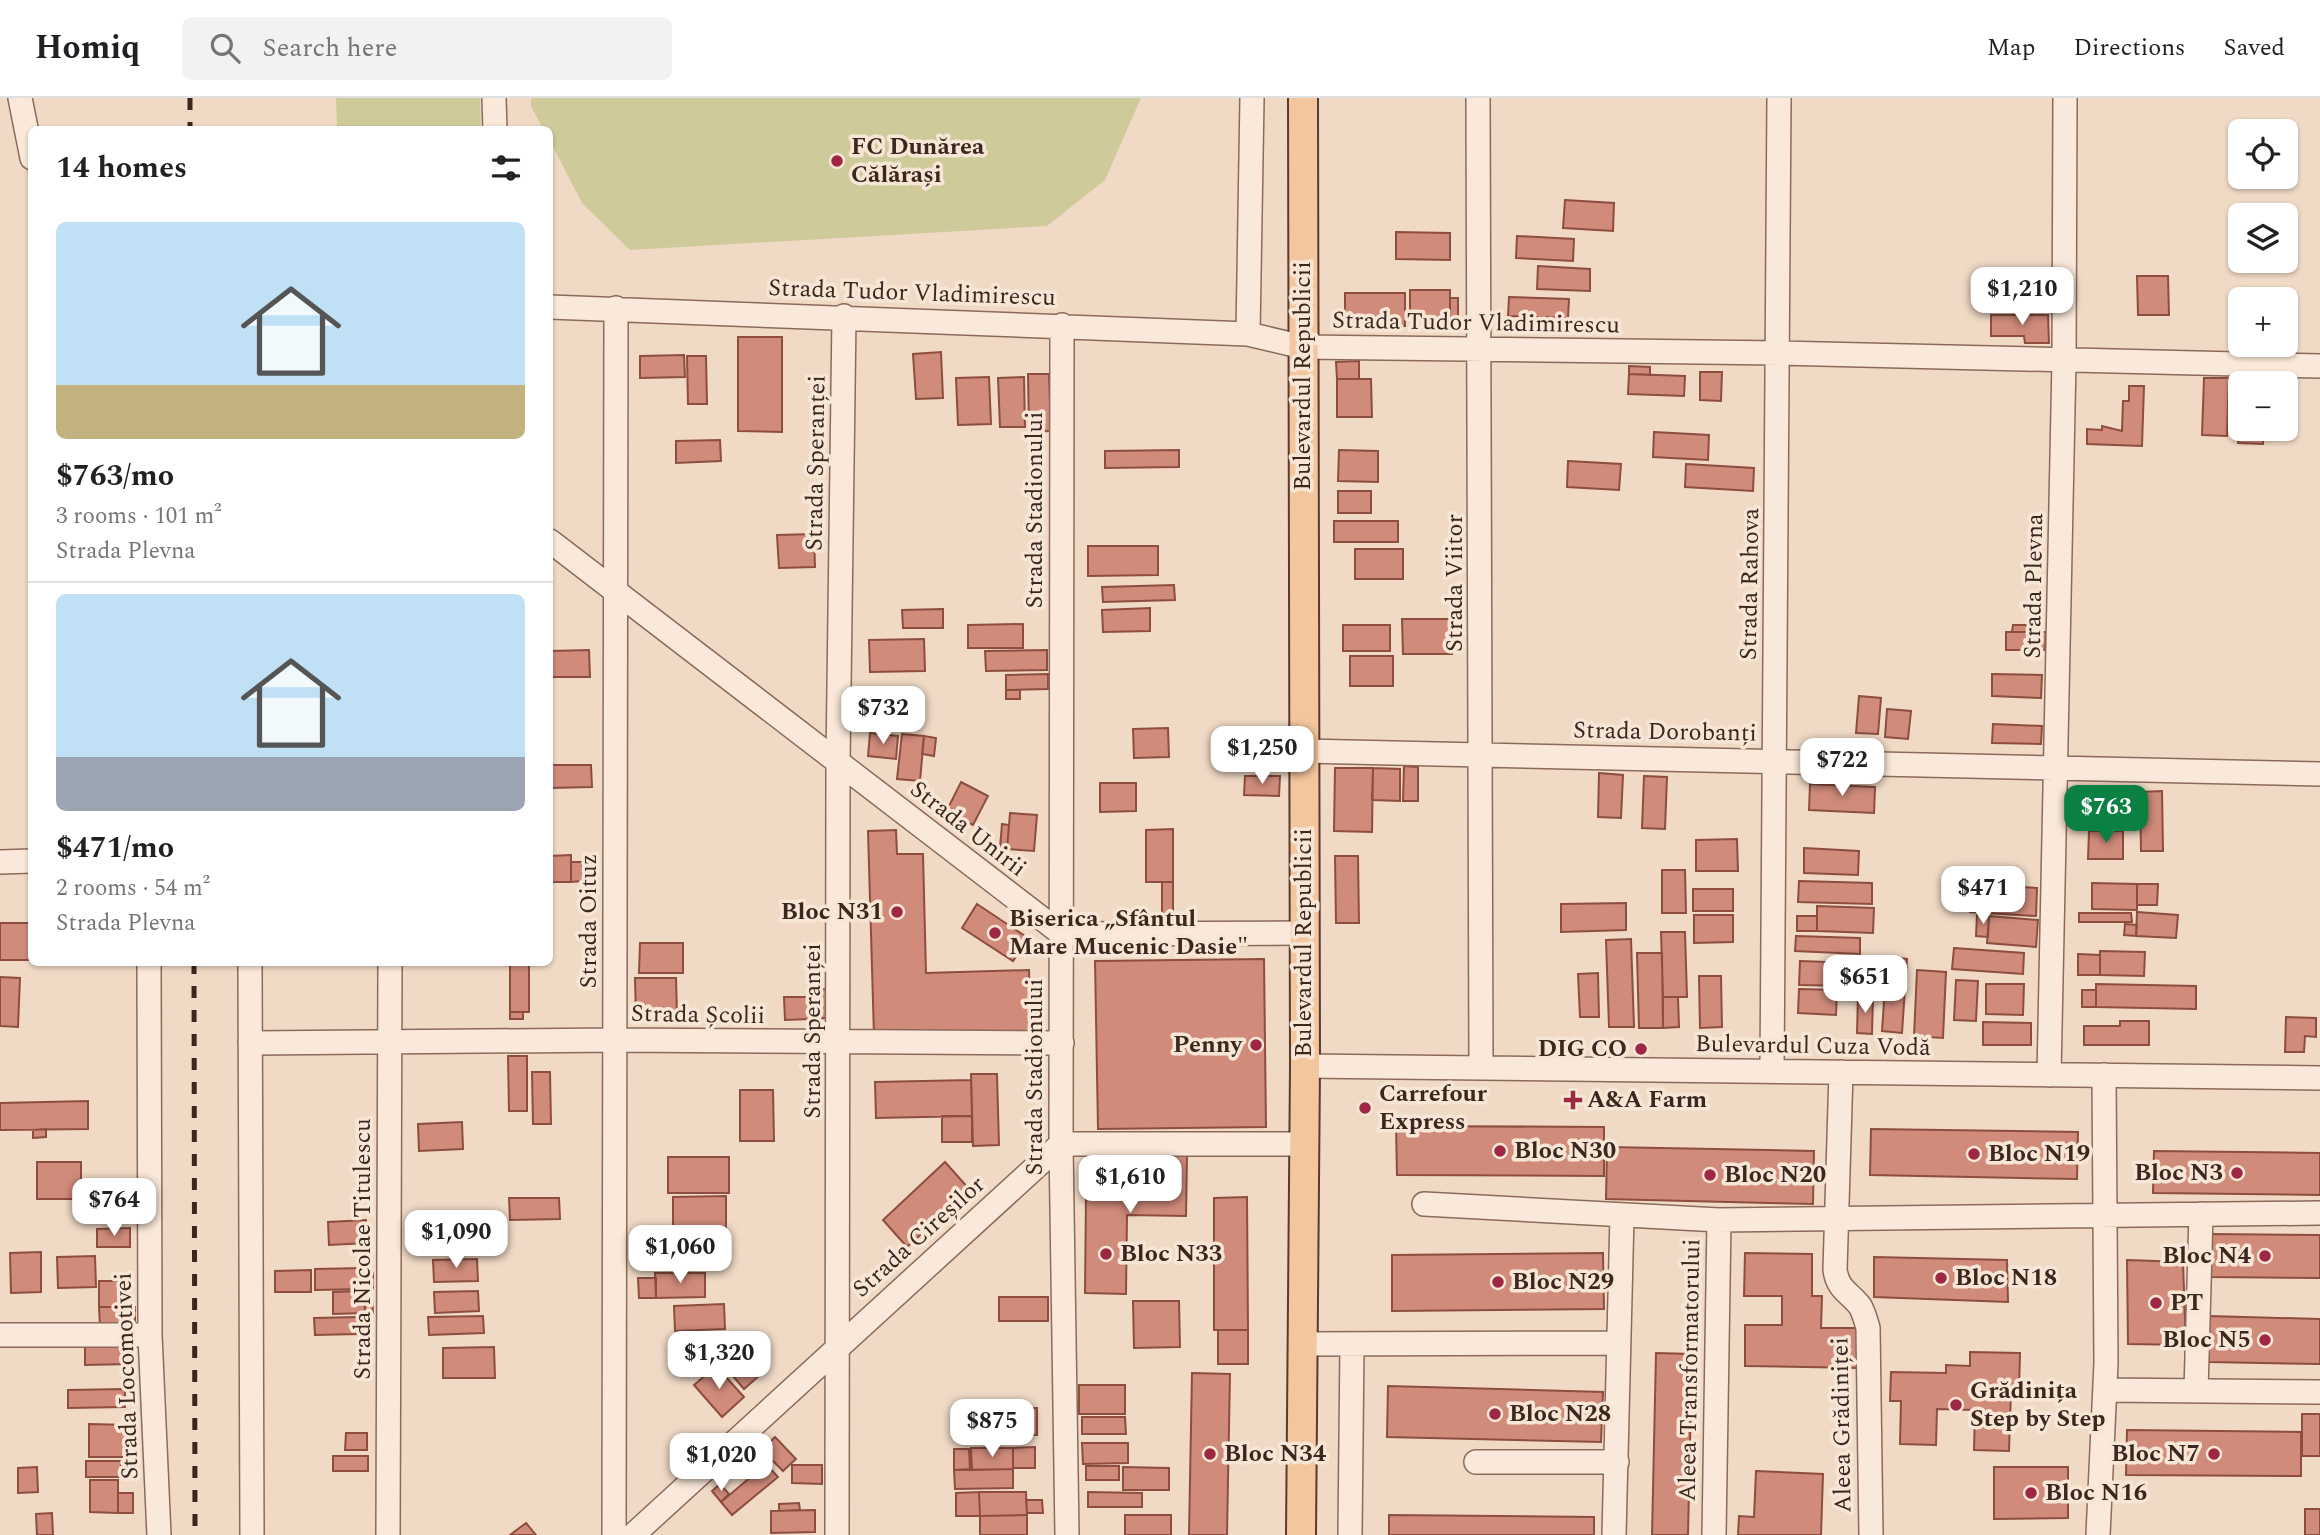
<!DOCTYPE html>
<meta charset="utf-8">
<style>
:root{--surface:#fff;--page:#f2f2f2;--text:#202124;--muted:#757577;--line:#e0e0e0;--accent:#0b8043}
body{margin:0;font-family:Spectral,serif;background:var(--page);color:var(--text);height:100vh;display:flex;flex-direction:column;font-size:26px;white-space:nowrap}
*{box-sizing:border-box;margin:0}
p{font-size:23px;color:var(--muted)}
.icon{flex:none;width:38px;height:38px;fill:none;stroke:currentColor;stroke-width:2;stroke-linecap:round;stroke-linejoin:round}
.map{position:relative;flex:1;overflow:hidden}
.drawer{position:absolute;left:28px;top:28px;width:525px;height:840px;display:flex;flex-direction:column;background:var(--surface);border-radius:10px;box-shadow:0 2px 5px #0004}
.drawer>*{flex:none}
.tools{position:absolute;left:2228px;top:21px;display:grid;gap:14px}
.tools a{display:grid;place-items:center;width:70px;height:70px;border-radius:10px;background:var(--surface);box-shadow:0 2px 5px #0004;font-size:35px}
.price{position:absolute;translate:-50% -60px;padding:0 16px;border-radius:14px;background:#fff;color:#222;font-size:23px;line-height:46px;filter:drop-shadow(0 2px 4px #0008)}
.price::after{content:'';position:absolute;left:50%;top:42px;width:21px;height:16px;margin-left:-10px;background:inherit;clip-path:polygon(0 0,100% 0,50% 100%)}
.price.active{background:var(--accent);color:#fff}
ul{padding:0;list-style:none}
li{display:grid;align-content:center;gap:14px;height:371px;padding:0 28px}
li+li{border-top:2px solid var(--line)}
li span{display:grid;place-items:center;height:217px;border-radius:10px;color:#555}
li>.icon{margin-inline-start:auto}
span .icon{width:126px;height:126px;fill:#fffc;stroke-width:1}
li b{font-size:30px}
h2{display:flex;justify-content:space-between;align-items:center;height:84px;padding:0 28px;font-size:30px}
header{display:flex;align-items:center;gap:42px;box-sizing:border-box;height:98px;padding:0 35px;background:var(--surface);border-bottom:2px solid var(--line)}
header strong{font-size:33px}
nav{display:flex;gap:38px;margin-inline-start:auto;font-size:24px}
.search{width:490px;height:63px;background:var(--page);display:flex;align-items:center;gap:18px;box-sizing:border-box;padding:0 24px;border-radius:10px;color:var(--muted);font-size:26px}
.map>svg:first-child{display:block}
.green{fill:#cfca99}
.building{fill:#d08b7b;stroke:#8d4d3f;stroke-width:2}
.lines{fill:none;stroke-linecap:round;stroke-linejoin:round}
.minor-casing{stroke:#8c6a5b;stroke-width:26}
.major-casing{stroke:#5a3a2f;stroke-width:32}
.minor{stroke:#fae9da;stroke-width:23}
.major{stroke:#f4c69d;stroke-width:28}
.rail{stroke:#3c271f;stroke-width:5;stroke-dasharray:12 12;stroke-linecap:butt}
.poi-dot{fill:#9e2843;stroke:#f7e6d6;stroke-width:2.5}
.labels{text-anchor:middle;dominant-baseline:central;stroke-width:7;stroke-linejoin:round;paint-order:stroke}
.poi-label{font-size:24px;font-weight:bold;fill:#3c271f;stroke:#f7e6d6;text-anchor:start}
.street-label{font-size:24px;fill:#3c271f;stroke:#f7e6d6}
</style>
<header>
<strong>Homiq</strong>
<div class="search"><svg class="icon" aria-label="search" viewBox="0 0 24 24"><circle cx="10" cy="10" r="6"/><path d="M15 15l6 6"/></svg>Search here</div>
<nav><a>Map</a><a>Directions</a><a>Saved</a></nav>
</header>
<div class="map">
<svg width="2320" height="1437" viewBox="0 0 2320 1437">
<rect width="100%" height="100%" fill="#f0dac6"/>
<!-- green -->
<path class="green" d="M336 0H480L481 31H337Z
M531 0H1141L1105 82 1047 128 630 152 582 105 550 43V32L543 31 531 8Z"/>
<!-- building -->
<path class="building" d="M1565 102 1614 105 1613 133 1563 130Z
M1396 134 1450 135V162L1396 161Z
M1517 138 1574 141 1573 163 1516 160Z
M1538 168 1590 171V193L1537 191Z
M2137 178H2168L2169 217H2138Z
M2011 185H2037V194H2048V211H2011Z
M1410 192H1450V220H1410Z
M1345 195H1405V228L1345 229Z
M1509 199 1569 201 1568 220 1508 218Z
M1450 200H1458V220H1450Z
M1991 217H2048L2049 245H2025L2024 238H1991Z
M738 239H782V334L738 333Z
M941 254 943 300 916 301 913 256Z
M684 257 685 279 640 280V258Z
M687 258H706L707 306H688Z
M1359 263V281H1337L1336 264Z
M1629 268 1650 269V277L1629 276Z
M1700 274H1722L1721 303 1700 302Z
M1028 276H1049L1051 333 1029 334Z
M1629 276 1685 278 1684 298 1628 296Z
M989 279 991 326 958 327 956 280Z
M1024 279 1025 329H1000L998 280Z
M2204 280H2229L2227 338 2202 337Z
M1337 281H1371L1372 319H1337Z
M2129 288H2144L2142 348 2087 346V331L2102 332V328L2122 333 2123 303H2129Z
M2239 307 2240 331H2264L2263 346 2238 345Z
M1654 334 1709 337 1708 362 1653 359Z
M720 342 721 363 676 365V343Z
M1179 352V369L1105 370V353Z
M1339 352 1378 353V384L1338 383Z
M1568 363 1621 366 1619 392 1567 389Z
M1686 366 1754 370 1753 393 1685 389Z
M1338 393H1371V415H1338Z
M1334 423H1398V444H1334Z
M814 436 815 469 779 470 777 437Z
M1088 448H1158V477L1088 478Z
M1355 451H1403V481H1355Z
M1174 487 1175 502 1103 504 1102 489Z
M1150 510V533L1103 534 1102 512Z
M943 511V530H903L902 512Z
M1402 521H1452V556H1403Z
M1023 526V550H968V527Z
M1343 527H1390V553H1343Z
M2013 527H2035V534H2012Z
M2006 534H2046L2045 552H2006Z
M924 541 925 573 870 574 869 542Z
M589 552 590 579H550V553Z
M1047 552V572L986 573 985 553Z
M1350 558H1393V588H1350Z
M1048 576V591L1006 592V577Z
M1992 576 2042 577 2041 600 1992 598Z
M1006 592H1020V601H1006Z
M1859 598 1881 600 1878 636 1856 635Z
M1887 611 1911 613 1908 641 1885 639Z
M1993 626 2042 628 2041 646 1992 645Z
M1168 630 1169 659 1134 660 1133 631Z
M870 635 898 638 896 661 868 658Z
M902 636 924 638 920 683 897 681Z
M924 638 936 640 934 658 922 656Z
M550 667H591L592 689 550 690Z
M1404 668 1418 669V703H1403Z
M1335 670H1373L1372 734 1334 733Z
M1373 670 1400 671V703L1372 702Z
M1599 675 1623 677 1621 720 1598 719Z
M1245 678H1280L1279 698 1244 697Z
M1644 678 1667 679 1665 731 1642 730Z
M961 684 988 698 973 727 946 714Z
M1100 685H1136V713L1100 714Z
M1810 686 1875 689 1874 715 1809 712Z
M2162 693 2163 753H2141L2140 694Z
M2089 697H2128V725H2089Z
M1010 715 1037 717 1034 753 1007 751Z
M1002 726 1009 727 1007 751 1000 750Z
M1173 731V784H1146V732Z
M896 732 897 756H923L926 875 1029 872 1031 934 874 938 868 733Z
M2089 733H2123V761H2088Z
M1737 741 1738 773H1696V742Z
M1804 750 1859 753 1858 777 1804 775Z
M571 757V784H550V758Z
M1335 758H1358L1359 825H1336Z
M571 764H582V783L571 784Z
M1662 772H1685L1686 815H1662Z
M1799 783 1872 785V806L1798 804Z
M1162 784H1173V815H1162Z
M2092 785 2137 786V812L2092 811Z
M1971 786 2037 790 2036 818 1970 814Z
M2137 786H2158L2157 807H2137Z
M1693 791H1733V813H1693Z
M1626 805V832L1561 834V806Z
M977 806 1028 840 1013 863 962 830Z
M1817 808 1874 810 1873 835 1817 833Z
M2137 814 2178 817 2176 840 2136 838Z
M2079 815H2131L2132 824H2079Z
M1694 817H1733V844L1694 845Z
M1977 817 1989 818 1988 839 1976 838Z
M1797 818H1817V833H1797Z
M1989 818 2038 822 2036 849 1987 845Z
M0 825H32V862H0Z
M2125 826 2137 827 2136 838 2124 837Z
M1661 834H1685L1687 899H1663Z
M1796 838 1860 840V856L1795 853Z
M1631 841 1634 929H1609L1606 842Z
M640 845H683V875H639Z
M1954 850 2024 855 2023 876 1952 871Z
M2100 853 2145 854 2144 878 2100 877Z
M1637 855H1662L1663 930H1639Z
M2078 856 2100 857V877H2078Z
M1887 859 1907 861 1902 935 1882 933Z
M1264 861 1266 1029 1098 1031 1095 863Z
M1800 863 1854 865 1853 888 1799 887Z
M510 864H529V914H510Z
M1859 869 1881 870V898L1858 897Z
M1917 872 1946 874 1943 940 1914 938Z
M1598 875 1599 919H1580L1578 876Z
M1699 878H1721L1722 929 1700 930Z
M0 879 20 880 18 929 0 928Z
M635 880H676L677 919H636Z
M1956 882 1978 883 1976 923 1954 922Z
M1986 886H2024L2023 917 1986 916Z
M2096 886 2196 888V911L2096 909Z
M827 891 828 920 809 921 808 892Z
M1799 891 1837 892 1836 917 1798 915Z
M2082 892H2096V909H2082Z
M1858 897 1873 898 1872 936 1857 935Z
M784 899H808L809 921 785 922Z
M1663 899H1678L1679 929 1663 930Z
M510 914H523V921H510Z
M2286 919 2316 920V939L2305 938 2304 954H2285Z
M2120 923H2149V947H2084V928H2120Z
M1983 924 2031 925V947H1983Z
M508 958H527V1013H509Z
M532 974H550L551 1026H533Z
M971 976H997L999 1047 973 1048Z
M971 982 972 1018 876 1020 875 984Z
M740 992H773L774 1043H740Z
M88 1003V1031L0 1032V1005Z
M942 1018H972V1044H942Z
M462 1024 463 1051 419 1053 418 1026Z
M1396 1028 1604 1029V1078L1397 1077Z
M46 1031V1039L33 1040V1032Z
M1871 1031 2078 1034 2077 1081 1870 1077Z
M1607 1049 1814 1053 1813 1106 1606 1101Z
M2154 1053 2320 1055V1097L2153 1095Z
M1124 1055 1187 1056 1186 1118 1127 1117 1126 1196 1085 1195 1086 1097H1124Z
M668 1059H729V1095H668Z
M37 1064H81V1101H37Z
M945 1064 970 1092 907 1149 883 1122Z
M726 1098V1131H673V1099Z
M1247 1099 1248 1232H1214V1100Z
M509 1100H559L560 1121 510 1122Z
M366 1122 367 1145 329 1147 328 1124Z
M130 1130V1149H97V1131Z
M706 1131H726V1139H706Z
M2210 1136 2320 1137V1180L2210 1179Z
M656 1145H709L710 1170 656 1171Z
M640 1153H656V1171H641Z
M41 1154V1194L11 1195 10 1155Z
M1603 1155 1604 1211 1392 1213V1157Z
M1745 1155 1812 1156V1198H1822L1821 1230H1859L1858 1270 1745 1268V1227H1782V1198H1744Z
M95 1158 96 1189 58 1190 57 1159Z
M1874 1159 2007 1162 2008 1204 1874 1199Z
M477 1161 478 1183 434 1184 433 1162Z
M2127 1162 2183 1164 2186 1247 2128 1246Z
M364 1170 365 1191 315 1192V1171Z
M311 1172V1194H275V1173Z
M364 1175H373V1191H365Z
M655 1175H705V1199L656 1200Z
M638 1180H656V1200H639Z
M99 1183H122V1209H99Z
M364 1193 365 1215 333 1216V1194Z
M478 1193 479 1213 435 1215 434 1194Z
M365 1199H372L373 1215H365Z
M999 1199H1048V1223H999Z
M1133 1203H1179L1180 1249 1134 1250Z
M724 1206 725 1231 675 1233 674 1208Z
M99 1209H135V1228H100Z
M483 1218 484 1235 429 1237 428 1219Z
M2209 1218 2320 1221V1266L2209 1264Z
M358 1219 359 1236 315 1237 314 1220Z
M1218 1232H1248V1266H1218Z
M744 1243 768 1270 744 1291 721 1264Z
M85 1248H130V1266L85 1267Z
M494 1249 495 1280H443V1250Z
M1970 1254 2020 1255 2019 1292H2011L2009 1353 1974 1352 1975 1312 1937 1311 1936 1347 1900 1346 1901 1303H1890L1891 1274 1946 1275V1267L1970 1268Z
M1656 1255 1692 1256 1688 1437H1652Z
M716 1268 744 1299 722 1319 694 1287Z
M1192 1275 1230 1276 1227 1437H1189Z
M1079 1287H1125V1316H1079Z
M1388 1288 1603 1294 1601 1344 1387 1339Z
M125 1291V1309L68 1310V1292Z
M1001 1310H1037V1337H1001Z
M2302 1316H2320V1358H2302Z
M1082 1319H1125L1126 1336H1082Z
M89 1326 129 1327V1359H89Z
M2127 1332 2301 1334V1378L2126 1377Z
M346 1335H367V1352H345Z
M775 1339 796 1361 783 1373 762 1352Z
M1082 1345H1128V1365L1083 1366Z
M1035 1349V1370H1013V1350Z
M971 1350H1013V1371L972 1372Z
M954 1351H969L970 1371 954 1372Z
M333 1358H368V1373H333Z
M86 1363H121V1379H86Z
M766 1366 778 1379 732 1417 721 1404Z
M792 1367H822V1386L792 1385Z
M1086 1368H1119V1382H1086Z
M37 1369 38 1394 18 1395V1370Z
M1123 1369 1169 1370V1392H1123Z
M1994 1369H2068V1420L1994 1421Z
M1013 1371V1390L955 1391 954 1372Z
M1756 1373 1823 1376 1821 1437H1738L1739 1418 1754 1419Z
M90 1382H118V1415L90 1414Z
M720 1386 729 1396 721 1404 712 1393Z
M979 1394 980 1418H956V1395Z
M979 1394H1026L1027 1417 980 1418Z
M1088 1394 1142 1395V1409H1088Z
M118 1395H133V1415H118Z
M1026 1402H1042L1043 1415H1027Z
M799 1405 800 1412 779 1413V1406Z
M2305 1411H2320V1437H2305Z
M815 1412V1434L771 1435V1413Z
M52 1415 53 1437H37L36 1416Z
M1027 1417V1437H980V1418Z
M1125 1417H1171V1437H1125Z
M1389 1417 1594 1419V1437H1389Z
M526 1425 536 1437H510Z"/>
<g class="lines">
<defs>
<path id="minor" d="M20 0 32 60
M494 0 495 32
M1478 0 1481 970
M550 209 1248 236 1303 249 1779 255 2320 268
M1062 227 1061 1046 1067 1437
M1248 236 1252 0
M550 443 1062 836 1305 835
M1304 653 2320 676
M0 764 32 763
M149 864 150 1237 159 1437
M250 864 252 1437
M250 945 615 942 1062 945
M1305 968 2320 980
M1772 973 1779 0
M1841 974 1835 1172C1838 1192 1849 1194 1860 1208 1864 1215 1866 1223 1868 1230L1871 1437
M2049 977 2064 263 2065 0
M1424 1106 1719 1122 2320 1115
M0 1237H150
M1302 1246 1618 1245
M2105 1292 2320 1294
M2196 1293 2201 1116
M1476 1364H1617
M388 1437 390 864
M614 1437 616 210
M633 1437 1061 1046H1305
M837 1437 838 663 844 218
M1350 1437 1352 1246
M1614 1437 1622 1118
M1714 1437 1719 1122
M2098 1437 2106 1265 2104 977"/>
<path id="major" d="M1301 1437 1305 968 1303 0"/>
</defs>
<!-- minor casing -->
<use href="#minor" class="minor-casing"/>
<!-- major casing -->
<use href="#major" class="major-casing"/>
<!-- minor -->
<use href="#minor" class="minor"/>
<!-- major -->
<use href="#major" class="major"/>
<!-- rail -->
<path class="rail" d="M190 0V32
M194 864 195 1437"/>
</g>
<!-- markers -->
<g class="poi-dot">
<circle cx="837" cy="63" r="7"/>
<circle cx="897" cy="814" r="7"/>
<circle cx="995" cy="835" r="7"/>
<circle cx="1256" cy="947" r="7"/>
<circle cx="1641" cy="951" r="7"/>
<path d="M1569.5 991.5h7v7h7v7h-7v7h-7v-7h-7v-7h7z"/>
<circle cx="1365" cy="1010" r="7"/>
<circle cx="1500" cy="1053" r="7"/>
<circle cx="1974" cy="1056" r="7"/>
<circle cx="2237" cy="1075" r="7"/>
<circle cx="1710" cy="1077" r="7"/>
<circle cx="1106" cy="1156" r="7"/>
<circle cx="2265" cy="1158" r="7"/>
<circle cx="1941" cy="1180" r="7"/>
<circle cx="1498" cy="1184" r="7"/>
<circle cx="2156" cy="1205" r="7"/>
<circle cx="2265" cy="1242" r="7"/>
<circle cx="1956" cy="1307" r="7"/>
<circle cx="1495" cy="1316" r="7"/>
<circle cx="1210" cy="1356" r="7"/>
<circle cx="2214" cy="1356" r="7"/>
<circle cx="2031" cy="1395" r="7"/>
</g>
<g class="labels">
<!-- poi labels -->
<g class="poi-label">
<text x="851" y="49">FC Dunărea<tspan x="851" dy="28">Călărași</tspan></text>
<text x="883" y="814" text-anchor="end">Bloc N31</text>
<text x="1009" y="821">Biserica „Sfântul<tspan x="1009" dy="28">Mare Mucenic Dasie"</tspan></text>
<text x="1242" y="947" text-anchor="end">Penny</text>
<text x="1627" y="951" text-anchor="end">DIG CO</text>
<text x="1379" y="996">Carrefour<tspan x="1379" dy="28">Express</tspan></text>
<text x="1587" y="1002">A&amp;A Farm</text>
<text x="1514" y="1053">Bloc N30</text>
<text x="1988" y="1056">Bloc N19</text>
<text x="2223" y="1075" text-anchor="end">Bloc N3</text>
<text x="1724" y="1077">Bloc N20</text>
<text x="1120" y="1156">Bloc N33</text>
<text x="2251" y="1158" text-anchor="end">Bloc N4</text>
<text x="1955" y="1180">Bloc N18</text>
<text x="1512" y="1184">Bloc N29</text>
<text x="2170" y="1205">PT</text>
<text x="2251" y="1242" text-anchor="end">Bloc N5</text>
<text x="1970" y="1293">Grădinița<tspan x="1970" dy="28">Step by Step</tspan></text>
<text x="1509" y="1316">Bloc N28</text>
<text x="1224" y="1356">Bloc N34</text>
<text x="2200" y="1356" text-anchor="end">Bloc N7</text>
<text x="2045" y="1395">Bloc N16</text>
</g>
<!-- street labels -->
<g class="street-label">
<text transform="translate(912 195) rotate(2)">Strada Tudor Vladimirescu</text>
<text transform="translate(1476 225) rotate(1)">Strada Tudor Vladimirescu</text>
<text transform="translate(1303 278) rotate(-90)">Bulevardul Republicii</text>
<text transform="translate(816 365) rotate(-89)">Strada Speranței</text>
<text transform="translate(1035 412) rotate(-90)">Strada Stadionului</text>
<text transform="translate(1455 485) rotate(-90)">Strada Viitor</text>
<text transform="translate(1750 486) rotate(-89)">Strada Rahova</text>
<text transform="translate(2034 488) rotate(-89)">Strada Plevna</text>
<text transform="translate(1665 634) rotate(1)">Strada Dorobanți</text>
<text transform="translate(968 731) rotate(38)">Strada Unirii</text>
<text transform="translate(589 823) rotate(-90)">Strada Oituz</text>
<text transform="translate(1304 845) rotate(-90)">Bulevardul Republicii</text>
<text transform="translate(698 917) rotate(1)">Strada Școlii</text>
<text transform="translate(813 933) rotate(-90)">Strada Speranței</text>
<text transform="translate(1813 948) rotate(1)">Bulevardul Cuza Vodă</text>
<text transform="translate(1035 979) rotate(-90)">Strada Stadionului</text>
<text transform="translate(919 1139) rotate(-42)">Strada Cireșilor</text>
<text transform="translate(363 1151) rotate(-90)">Strada Nicolae Titulescu</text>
<text transform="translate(1690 1272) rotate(-89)">Aleea Transformatorului</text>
<text transform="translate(127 1278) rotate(-92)">Strada Locomotivei</text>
<text transform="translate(1842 1327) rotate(-91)">Aleea Grădiniței</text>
</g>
</g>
</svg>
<div class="tools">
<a><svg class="icon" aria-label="locate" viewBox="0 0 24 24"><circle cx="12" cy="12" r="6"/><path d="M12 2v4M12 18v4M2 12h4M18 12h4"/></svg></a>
<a><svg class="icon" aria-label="layers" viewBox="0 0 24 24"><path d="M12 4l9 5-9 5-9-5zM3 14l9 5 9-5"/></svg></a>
<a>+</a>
<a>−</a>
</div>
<b class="price" style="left:2022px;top:229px">$1,210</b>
<b class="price" style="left:883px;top:648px">$732</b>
<b class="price" style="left:1262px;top:688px">$1,250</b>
<b class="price" style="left:1842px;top:700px">$722</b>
<b class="price active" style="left:2106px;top:747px">$763</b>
<b class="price" style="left:1983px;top:828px">$471</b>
<b class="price" style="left:1865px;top:917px">$651</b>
<b class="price" style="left:1130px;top:1117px">$1,610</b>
<b class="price" style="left:114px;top:1140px">$764</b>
<b class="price" style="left:456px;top:1172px">$1,090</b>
<b class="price" style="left:680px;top:1187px">$1,060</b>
<b class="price" style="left:719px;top:1293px">$1,320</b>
<b class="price" style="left:992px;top:1361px">$875</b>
<b class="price" style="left:721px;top:1395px">$1,020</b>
<section class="drawer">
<h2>14 homes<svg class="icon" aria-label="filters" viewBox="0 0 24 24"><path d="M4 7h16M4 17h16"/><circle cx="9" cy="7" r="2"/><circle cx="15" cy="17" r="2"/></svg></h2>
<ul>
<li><span style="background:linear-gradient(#bfe0f5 75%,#c2b280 0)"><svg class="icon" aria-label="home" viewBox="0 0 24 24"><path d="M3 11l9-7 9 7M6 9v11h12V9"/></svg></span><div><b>$763/mo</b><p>3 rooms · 101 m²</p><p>Strada Plevna</p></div></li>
<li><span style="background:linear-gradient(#bfe0f5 75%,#9aa5b1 0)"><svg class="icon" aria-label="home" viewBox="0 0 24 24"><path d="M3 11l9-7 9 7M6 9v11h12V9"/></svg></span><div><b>$471/mo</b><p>2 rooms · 54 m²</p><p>Strada Plevna</p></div></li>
</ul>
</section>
</div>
